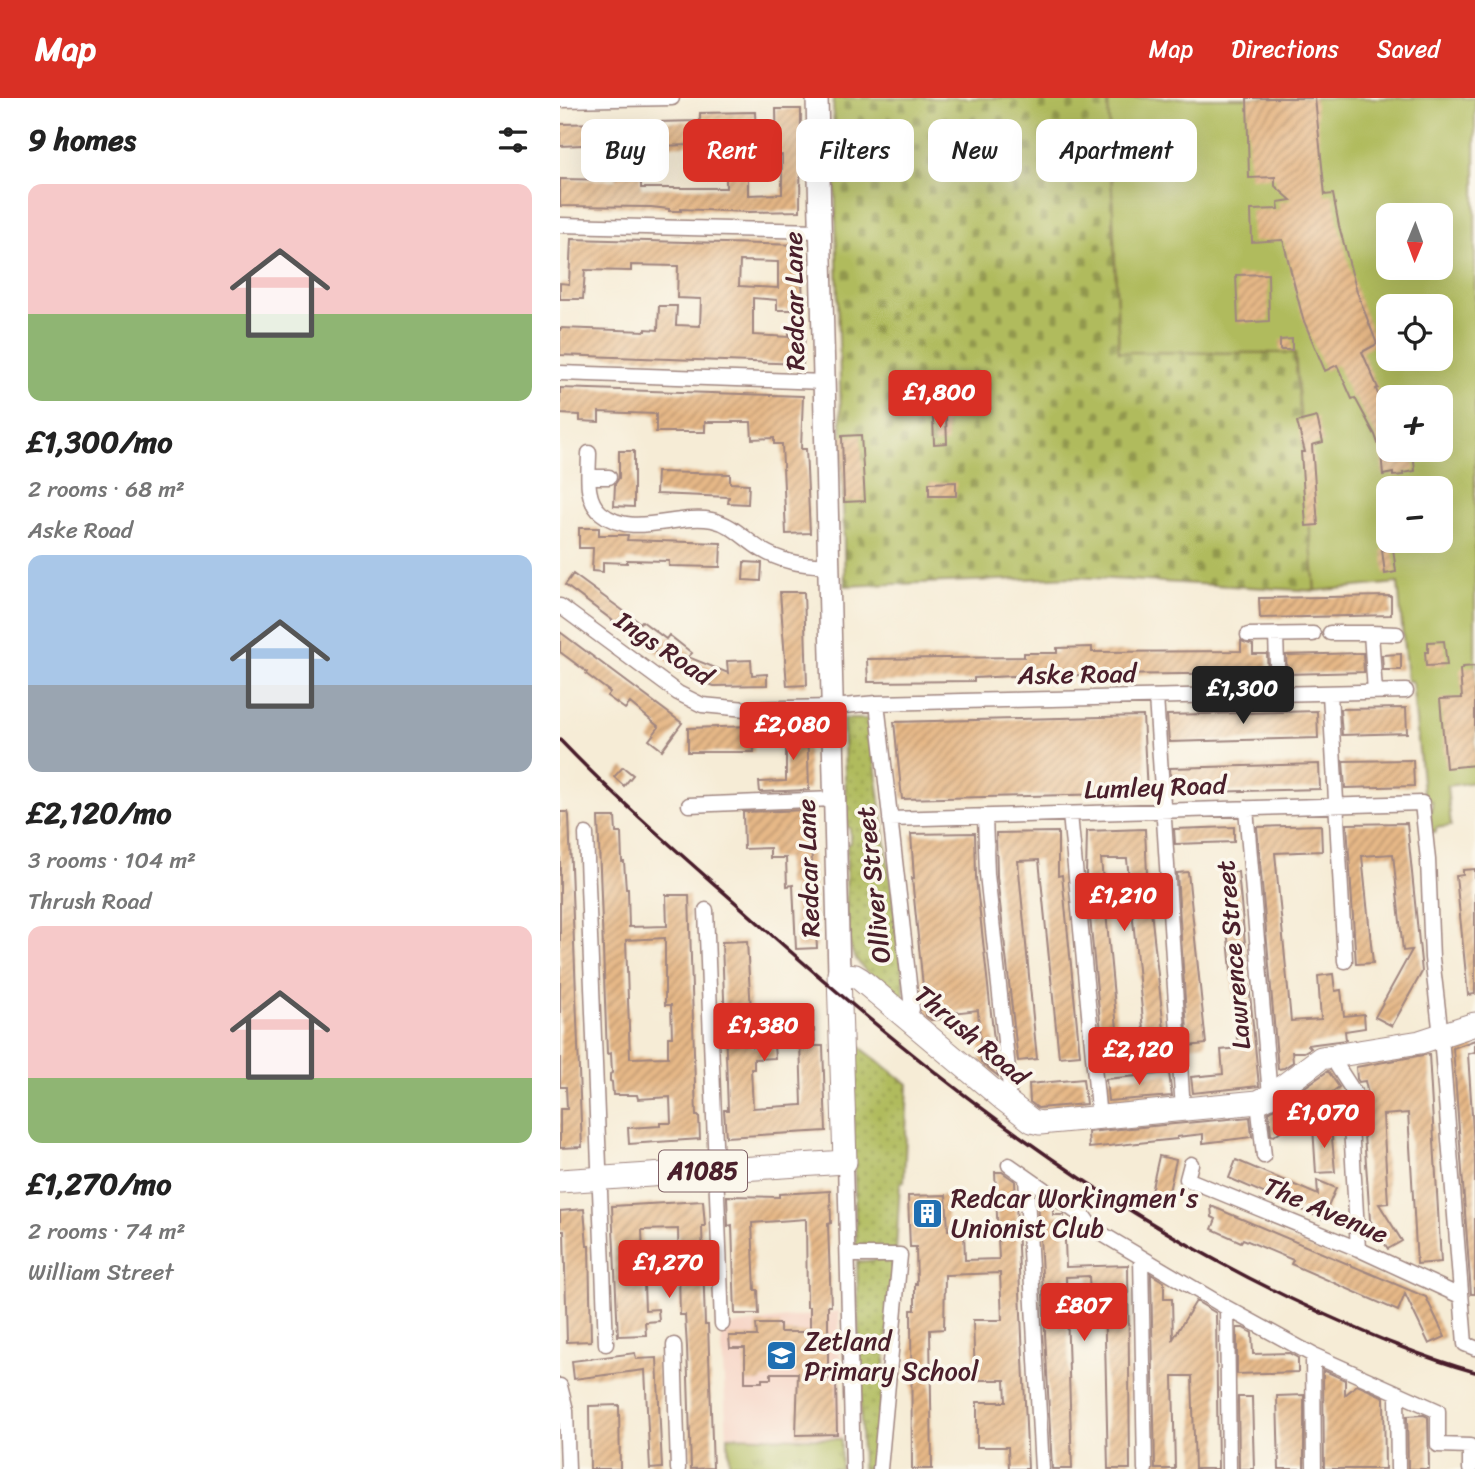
<!DOCTYPE html>
<meta charset="utf-8">
<style>
:root{--surface:#fff;--page:#f6f6f6;--text:#222;--muted:#767676;--accent:#d93025}
body{margin:0;font-family:Sriracha,sans-serif;background:var(--page);color:var(--text);height:100vh;display:flex;flex-direction:column;font-size:26px;white-space:nowrap}
*{box-sizing:border-box;margin:0}
p{font-size:23px;color:var(--muted)}
.icon{flex:none;width:38px;height:38px;fill:none;stroke:currentColor;stroke-width:2;stroke-linecap:round;stroke-linejoin:round}
.map{position:relative;flex:1;overflow:hidden}
.drawer{display:flex;flex-direction:column;background:var(--surface);width:560px}
.drawer>*{flex:none}
.hud{position:absolute;left:21px;top:21px;width:665px;height:63px;display:flex;gap:14px}
.needle{width:46px;rotate:181deg}
.controls{position:absolute;left:816px;top:105px;display:grid;gap:14px}
.controls a{display:grid;place-items:center;width:77px;height:77px;border-radius:14px;background:var(--surface);box-shadow:0 7px 28px #0002;font-size:35px}
.price{position:absolute;translate:-50% -60px;padding:0 16px;border-radius:7px;background:var(--accent);color:#fff;font-size:23px;line-height:46px;filter:drop-shadow(0 2px 4px #0008)}
.price::after{content:'';position:absolute;left:50%;top:42px;width:21px;height:16px;margin-left:-10px;background:inherit;clip-path:polygon(0 0,100% 0,50% 100%)}
.price.on{background:#222;color:#fff}
ul{padding:0;list-style:none}
li{display:grid;align-content:center;gap:14px;height:371px;padding:0 28px}
li span{display:grid;place-items:center;height:217px;border-radius:14px;color:#555}
li>.icon{margin-inline-start:auto}
span .icon{width:126px;height:126px;fill:#fffc;stroke-width:1}
li b{font-size:30px}
h2{display:flex;justify-content:space-between;align-items:center;height:84px;padding:0 28px;font-size:30px}
.chip{padding:0 24px;border-radius:14px;background:var(--surface);box-shadow:0 7px 28px #0002;font-size:24px;line-height:63px}
.chip.on{background:var(--accent);color:#fff}
header{display:flex;align-items:center;gap:42px;box-sizing:border-box;height:98px;padding:0 35px;background:var(--accent);color:#fff}
header strong{font-size:33px}
nav{display:flex;gap:38px;margin-inline-start:auto;font-size:24px}
main{display:flex;flex:1;min-height:0}
.map>svg:first-child{display:block}
.built{fill:#f6d2c3}
.grass{fill:url(#grass-tufts);stroke:#7d6d44;stroke-width:2}
.cemetery{fill:url(#cemetery-stones);stroke:#7d6d44;stroke-width:2}
.garden{fill:url(#garden-dots);stroke:#7d6d44;stroke-width:2}
.pitch{fill:#b0bb5d;stroke:#7d6d44;stroke-width:2;fill-rule:evenodd}
.building{fill:url(#building-hatch);fill-rule:evenodd}
.lines{fill:none;stroke-linecap:round;stroke-linejoin:round}
.street-casing{stroke:#a08680;stroke-width:17}
.secondary-casing{stroke:#a08680;stroke-width:24}
.primary-casing{stroke:#a08680;stroke-width:25}
.street{stroke:#fff;stroke-width:14}
.secondary{stroke:#fff;stroke-width:21}
.primary{stroke:#fff;stroke-width:23}
.rail{stroke:#4a1f2b;stroke-width:3.5}
.labels{text-anchor:middle;dominant-baseline:central;stroke-width:7;stroke-linejoin:round;paint-order:stroke}
.shield{fill:#fbf7ec;stroke:#7f6065;stroke-width:2}
.shield-label{font-size:24px;font-weight:bold;fill:#4a1f2b}
.street-label{font-size:26px;fill:#4a1f2b;stroke:#fbf7ec}
.poi-label{font-size:26px;fill:#4a1f2b;stroke:#fbf7ec;text-anchor:start}
</style>
<header>
<strong>Map</strong>
<nav><a>Map</a><a>Directions</a><a>Saved</a></nav>
</header>
<main>
<section class="drawer">
<h2>9 homes<svg class="icon" aria-label="filters" viewBox="0 0 24 24"><path d="M4 7h16M4 17h16"/><circle cx="9" cy="7" r="2"/><circle cx="15" cy="17" r="2"/></svg></h2>
<ul>
<li><span style="background:linear-gradient(#f6c9c9 60%,#8fb573 0)"><svg class="icon" aria-label="home" viewBox="0 0 24 24"><path d="M3 11l9-7 9 7M6 9v11h12V9"/></svg></span><div><b>£1,300/mo</b><p>2 rooms · 68 m²</p><p>Aske Road</p></div></li>
<li><span style="background:linear-gradient(#a9c7e8 60%,#9aa5b1 0)"><svg class="icon" aria-label="home" viewBox="0 0 24 24"><path d="M3 11l9-7 9 7M6 9v11h12V9"/></svg></span><div><b>£2,120/mo</b><p>3 rooms · 104 m²</p><p>Thrush Road</p></div></li>
<li><span style="background:linear-gradient(#f6c9c9 70%,#8fb573 0)"><svg class="icon" aria-label="home" viewBox="0 0 24 24"><path d="M3 11l9-7 9 7M6 9v11h12V9"/></svg></span><div><b>£1,270/mo</b><p>2 rooms · 74 m²</p><p>William Street</p></div></li>
</ul>
</section>
<div class="map">
<svg width="915" height="1371" viewBox="0 0 915 1371">
<defs>
<pattern id="grass-tufts" width="24" height="20" patternUnits="userSpaceOnUse" patternTransform="scale(1.75)"><rect width="24" height="20" fill="#b0bb5d"/><path d="M3 7l-1-3M5 7V3M7 7l1-3M15 17l-1-3M17 17v-4M19 17l1-3" fill="none" stroke="#91974d"/></pattern>
<pattern id="cemetery-stones" width="16" height="16" patternUnits="userSpaceOnUse" patternTransform="scale(1.75)"><rect width="16" height="16" fill="#b0bb5d"/><path d="M2 7V4a2 2 0 0 1 4 0v3zM10 15v-3a2 2 0 0 1 4 0v3z" fill="#91974d"/></pattern>
<pattern id="garden-dots" width="8" height="8" patternUnits="userSpaceOnUse" patternTransform="scale(1.75)"><rect width="8" height="8" fill="#b0bb5d"/><path d="M2 2h.1M6 6h.1" fill="none" stroke="#91974d" stroke-width="1.8" stroke-linecap="round"/></pattern>
<pattern id="building-hatch" width="6" height="6" patternUnits="userSpaceOnUse" patternTransform="scale(1.75)"><rect width="6" height="6" fill="#e6b887"/><path d="M-1 1l2-2M0 6l6-6M5 7l2-2" fill="none" stroke="#bc956f"/></pattern>
</defs>
<rect width="100%" height="100%" fill="#fbf7ec"/>
<filter id="ink" filterUnits="userSpaceOnUse"><feTurbulence type="fractalNoise" baseFrequency=".0143" numOctaves="2"/><feDisplacementMap in="SourceGraphic" scale="14" xChannelSelector="R" yChannelSelector="G"/><feConvolveMatrix kernelMatrix="1 2 1 2 8 2 1 2 1" color-interpolation-filters="sRGB"/></filter>
<filter id="wash" filterUnits="userSpaceOnUse"><feTurbulence type="fractalNoise" baseFrequency=".00686" numOctaves="4" result="noise"/><feDisplacementMap in="SourceGraphic" scale="28" xChannelSelector="R" yChannelSelector="G"/><feGaussianBlur stdDeviation="1.57" result="paint"/><feColorMatrix in="noise" values="0 0 0 0 0 0 0 0 0 0 0 0 0 0 0 0 0 1.4 0 .05"/><feComposite in="paint" operator="in"/></filter>
<g filter="url(#wash)">
<rect width="100%" height="100%" fill="#f6ecd6"/>
<!-- built -->
<path class="built" d="M279 1213 281 1341 167 1338 161 1229Z"/>
<!-- grass -->
<path class="grass" d="M168 1338 281 1341V1371H190V1365H169Z"/>
<!-- cemetery -->
<path class="cemetery" d="M273 0H548L559 254 735 255 755 493 516 479 285 488Z"/>
<!-- garden -->
<path class="garden" d="M283 621H309L344 882V907C327 892 306 877 294 858 283 841 287 769 287 746L290 745V730L287 729Z
M292 943 348 986 344 1084 340 1085 336 1153 296 1150Z
M332 1160 333 1169 316 1371H302L297 1164Z"/>
<!-- pitch -->
<path class="pitch" d="M548 0H915V684L887 688 891 728 876 730V734H868C867 722 873 714 872 703H864L852 583H847L838 485 755 493 735 255 559 254ZM828 117H880V170H828ZM828 208H880V261H828ZM828 299H880V352H828ZM828 390H880V443H828Z"/>
<g id="blocks">
<!-- building -->
<path class="building" d="M687 0H755L765 97 773 96 779 128 797 194 817 246 802 254 818 290 816 291 825 314 828 313V352H853L855 373 843 375 844 377 833 378V375L823 377 821 354 815 337 795 300 792 301 777 267 765 273 743 221 723 142 692 144 691 112 719 111 718 104 731 102 715 88V79L689 80Z
M216 11H241L240 113 188 114 121 111V113H109V111L91 109 0 108V81L56 82V74L81 75V90H166V38H133V47L92 48V44L0 48V26L140 23V15L195 14 196 37 188 38V97L222 96V57H217Z
M11 141 241 147 243 212H217V202L193 200V237L229 239V233L245 234 243 266 0 257V230L86 233V231L98 232 99 208H117L116 227 140 228 141 201 117 200 118 168 71 167V173L25 172 23 201H0V185L9 186ZM180 163 218 164V190L179 188Z
M708 176 709 223 678 225 676 177Z
M732 241V252H720V242Z
M0 290 243 298 241 351H246L250 435 226 436 222 346H214V340L192 341 191 324H145V334H96V316L39 314V324L20 323V317L0 316Z
M386 318 387 345 374 346 373 319Z
M757 319 763 344 752 347 758 427 746 428 741 354H745L737 324Z
M301 337 305 403 284 404 282 338Z
M59 353H74V409L54 408 55 386 59 380Z
M97 374 170 376V385L189 386 188 406 168 405 169 399 96 396Z
M396 384V398H369V385Z
M19 430H39V437H68L67 442 161 445 160 469 109 468V463L67 462V465L43 464V474L32 473 33 450H19Z
M833 450 836 474 825 476 822 452Z
M184 464 202 465 201 483 183 482Z
M13 476 80 525 82 523 106 541 109 537 132 555 128 559 168 575 167 563 191 562 192 577 207 576V587L154 588 126 577 5 487Z
M220 494H244L247 587 227 588Z
M831 498V517L700 520 699 500Z
M0 534 122 625 102 652 89 642 99 629 70 605 65 611 47 598 50 594 26 576 27 574 0 554Z
M681 543 693 547V556H707L708 575 452 578 414 580V583L308 584 307 561 464 559V555H497V550L532 549V554L681 553Z
M884 543 887 567 866 568 865 554H868V544Z
M803 555 804 574 727 576 726 557Z
M841 556V572H823L822 557Z
M915 568V667L886 670 880 601 902 600 900 572 903 569Z
M846 610 847 635 782 637 780 611Z
M757 613 758 640 609 644 607 617Z
M583 618 587 695 342 701 334 624Z
M226 626H247L249 692 200 694 199 684 226 683Z
M193 628 194 654H128V630Z
M853 662 854 688 785 690 783 663Z
M759 666 760 691 612 695 610 670Z
M63 669 73 677 64 688 54 679Z
M249 712 257 850 236 851 233 787 227 788 226 760H210V750L184 751 183 714Z
M0 714H8L9 718 22 1049 0 1050V1011H7L6 989H0Z
M38 719H55L56 735H61L62 764H64L66 791H68L69 829 107 828 106 797H129L136 1018H139L140 1041 69 1046 68 1030 100 1028V1025H111L110 999 78 1001 77 997H53L52 984 50 983V976L52 975 51 955 47 956ZM105 840V907H111L112 939H108V959L70 960 66 842Z
M847 725 862 874 832 928 815 919 852 852 843 853 833 756 802 758 813 865 796 866 787 726Z
M761 727 762 753 715 755 731 923 761 921 758 878 773 876 775 893 781 892 784 918 804 916 805 930 785 933 786 942 748 947 751 950 744 954H732L733 964 724 970 718 971 697 729Z
M674 729V744L615 746 614 731Z
M585 731 587 776 606 950 586 952 567 761H541L559 952 543 954 526 778 527 733Z
M498 734V778L502 777 520 957 499 959 479 762 458 763 477 961 458 963 437 779 436 735Z
M415 735 416 780 438 978 421 964 418 912 391 915 392 920 371 922 366 918 352 780H354L351 736Z
M915 771V896L908 897 896 778 903 777V772Z
M628 774 646 946 628 948 617 775Z
M662 774H678L699 988 633 995 631 979 663 976 661 952 678 950Z
M187 843 193 949 214 948 215 960 194 961V971H191L193 1010 242 1007 240 943 226 944V932L254 931 255 948H263L266 1033 166 1039 164 1012H168L162 844Z
M915 942V954L908 956 915 1062V1196H911L893 950Z
M869 956 881 1164 857 1166 848 1015 823 1017 828 1105 819 1106 842 1143 828 1151 810 1122 803 1023H808L809 1001 805 983 799 984 797 981 796 969Z
M768 973 779 989 714 1038 711 1037 709 1014Z
M609 975 612 998 548 1003 546 981Z
M523 981 526 1006 478 1010 470 1004 469 986Z
M690 1019 692 1039 643 1045V1036L617 1039V1041L529 1050 528 1034Z
M771 1028 775 1074 756 1075 753 1029Z
M599 1058 616 1062 606 1107 589 1103Z
M676 1062 758 1097 757 1082 776 1090 763 1121 669 1080Z
M435 1074H442L455 1083 468 1371H449L448 1349H417V1304H446L445 1282H415L413 1222H442L440 1175 385 1177 384 1231 370 1232 372 1371H352L351 1212H355V1186H357L356 1149H350L348 1098 386 1097 388 1132H404L405 1162 439 1161Z
M270 1093 271 1125 268 1126 271 1208H268V1281H276L277 1336 236 1337 238 1275H211V1281H202V1284H185V1250H170L169 1238H197L196 1226H220V1234H250V1209H247L246 1121 192 1125 195 1192H198L199 1216H175L172 1127 168 1128 167 1098 219 1099V1096Z
M478 1099 493 1109V1117H504L506 1169 568 1167 570 1371H548L544 1197H530L529 1178 506 1179 512 1371H492Z
M143 1103 145 1128H142L145 1227H148L153 1370 131 1371 127 1249 125 1217H120L118 1131 82 1132 85 1212 98 1211 99 1223 85 1224 86 1237 58 1238 52 1108Z
M651 1108 866 1199 885 1239 869 1246 845 1196 838 1213 731 1166 733 1162 683 1141 681 1144 652 1131 656 1121 652 1119Z
M24 1111 27 1148H29L31 1243 7 1244 4 1133H0V1113Z
M591 1176 604 1184V1201H612L613 1241 636 1203 656 1215 658 1371H635L632 1278H613L615 1371H595Z
M677 1230H683L692 1235 693 1256 729 1255 738 1260V1274L677 1276Z
M75 1255 76 1261 97 1260 102 1370 90 1371 85 1272 14 1281 12 1263Z
M763 1272 785 1282V1297L797 1287 824 1299 825 1371H764Z
M744 1297V1371H719L717 1298Z
M678 1299H692L694 1371H679Z
M59 1307 60 1371H30L29 1308Z
M864 1317 868 1319 869 1371H848L847 1318Z"/>
</g>
</g>
<g filter="url(#ink)">
<use href="#blocks" fill-opacity="0" stroke="#a08680" stroke-width="2"/>
<g class="lines">
<defs>
<path id="street" d="M0 2 112 0
M0 127 260 133
M0 275 264 284
M29 355C29 375 24 401 41 415 72 441 117 415 152 422 173 426 185 442 202 452 222 464 247 468 270 467
M29 379H49
M0 508 118 595 142 607 186 611 272 609 317 605 846 593
M770 535H811
M688 537 753 536
M716 537 718 597
M815 594 811 535 837 536
M770 596 785 863
M596 599 623 1012
M317 605 352 911 349 921
M129 707 274 701
M686 710 710 998
M510 716 539 1021
M425 718 427 776 450 990 442 1000
M330 721 862 705 868 762 872 860 881 938 905 1246 915 1250
M26 736 46 1246
M146 812 162 1226
M770 957 799 1002 791 1028 798 1151
M698 1004 704 1058
M285 1064 293 1371
M631 1066 627 1081 798 1151 900 1198
M449 1067 525 1120 532 1130 667 1210 753 1257 878 1313V1347L910 1348V1371
M466 1079 482 1371
M289 1157H340L320 1371
M581 1159 585 1371
M667 1210 669 1371
M114 1247 118 1371
M753 1257 754 1371
M0 1288 6 1312 8 1371
M837 1296 838 1371"/>
<path id="secondary" d="M257 0 279 876"/>
<path id="primary" d="M0 1083 285 1064 279 876 295 878 300 881 442 1000 472 1023 480 1025 698 1004 710 998 761 960 860 944 915 926"/>
</defs>
<!-- street casing -->
<use href="#street" class="street-casing"/>
<!-- secondary casing -->
<use href="#secondary" class="secondary-casing"/>
<!-- primary casing -->
<use href="#primary" class="primary-casing"/>
<!-- street -->
<use href="#street" class="street"/>
<!-- secondary -->
<use href="#secondary" class="secondary"/>
<!-- primary -->
<use href="#primary" class="primary"/>
<!-- rail -->
<path class="rail" d="M0 642C61 706 129 763 195 822 367 976 546 1117 757 1213 808 1236 861 1259 915 1274"/>
</g>
</g>
<!-- icons -->
<defs>
<symbol id="building-square" viewBox="-11 -11 22 22"><rect x="-9" y="-9" width="18" height="18" rx="4" fill="#1f6fb2" stroke="#fbf7ec"/><path d="M-4-6H4V6H1V3H-1V6H-4ZM-2.5-4.3h1.7v1.8h-1.7ZM.8-4.3h1.7v1.8H.8ZM-2.5-1h1.7V.8h-1.7ZM.8-1h1.7V.8H.8Z" fill="#fff"/></symbol>
<symbol id="school-square" viewBox="-11 -11 22 22"><rect x="-9" y="-9" width="18" height="18" rx="4" fill="#1f6fb2" stroke="#fbf7ec"/><path d="M0-5L7-2L0 1L-7-2ZM-4 1L0 2.5L4 1V4Q0 6-4 4Z" fill="#fff"/></symbol>
</defs>
<g fill-rule="evenodd">
<use href="#building-square" x="350" y="1098" width="35" height="35"/>
<use href="#school-square" x="204" y="1240" width="35" height="35"/>
</g>
<g class="labels">
<!-- shield labels -->
<rect class="shield" x="99" y="1052.5" width="88" height="41" rx="5"/>
<g class="shield-label">
<text x="143" y="1073">A1085</text>
</g>
<!-- street labels -->
<g class="street-label">
<text transform="translate(234 203) rotate(-91)">Redcar Lane</text>
<text transform="translate(104 550) rotate(34)">Ings Road</text>
<text transform="translate(517 576) rotate(-1)">Aske Road</text>
<text transform="translate(595 689) rotate(-2)">Lumley Road</text>
<text transform="translate(248 770) rotate(-92)">Redcar Lane</text>
<text transform="translate(313 787) rotate(-96)">Olliver Street</text>
<text transform="translate(673 857) rotate(-95)">Lawrence Street</text>
<text transform="translate(412 937) rotate(40)">Thrush Road</text>
<text transform="translate(766 1112) rotate(23)">The Avenue</text>
</g>
<!-- poi labels -->
<g class="poi-label">
<text x="391" y="1100">Redcar Workingmen's<tspan x="391" dy="30">Unionist Club</tspan></text>
<text x="244" y="1243">Zetland<tspan x="244" dy="30">Primary School</tspan></text>
</g>
</g>
</svg>
<div class="controls">
<a><svg class="needle" viewBox="-14 -14 28 28"><path d="M0-13l5 13h-10z" fill="#e53935"/><path d="M0 13l5-13h-10z" fill="#767676"/></svg></a>
<a><svg class="icon" aria-label="locate" viewBox="0 0 24 24"><circle cx="12" cy="12" r="6"/><path d="M12 2v4M12 18v4M2 12h4M18 12h4"/></svg></a>
<a>+</a>
<a>−</a>
</div>
<b class="price" style="left:380px;top:332px">£1,800</b>
<b class="price on" style="left:683px;top:628px">£1,300</b>
<b class="price" style="left:233px;top:664px">£2,080</b>
<b class="price" style="left:564px;top:835px">£1,210</b>
<b class="price" style="left:204px;top:965px">£1,380</b>
<b class="price" style="left:579px;top:989px">£2,120</b>
<b class="price" style="left:764px;top:1052px">£1,070</b>
<b class="price" style="left:109px;top:1202px">£1,270</b>
<b class="price" style="left:524px;top:1245px">£807</b>
<div class="hud">
<a class="chip">Buy</a>
<a class="chip on">Rent</a>
<a class="chip">Filters</a>
<a class="chip">New</a>
<a class="chip">Apartment</a>
</div>
</div>
</main>
